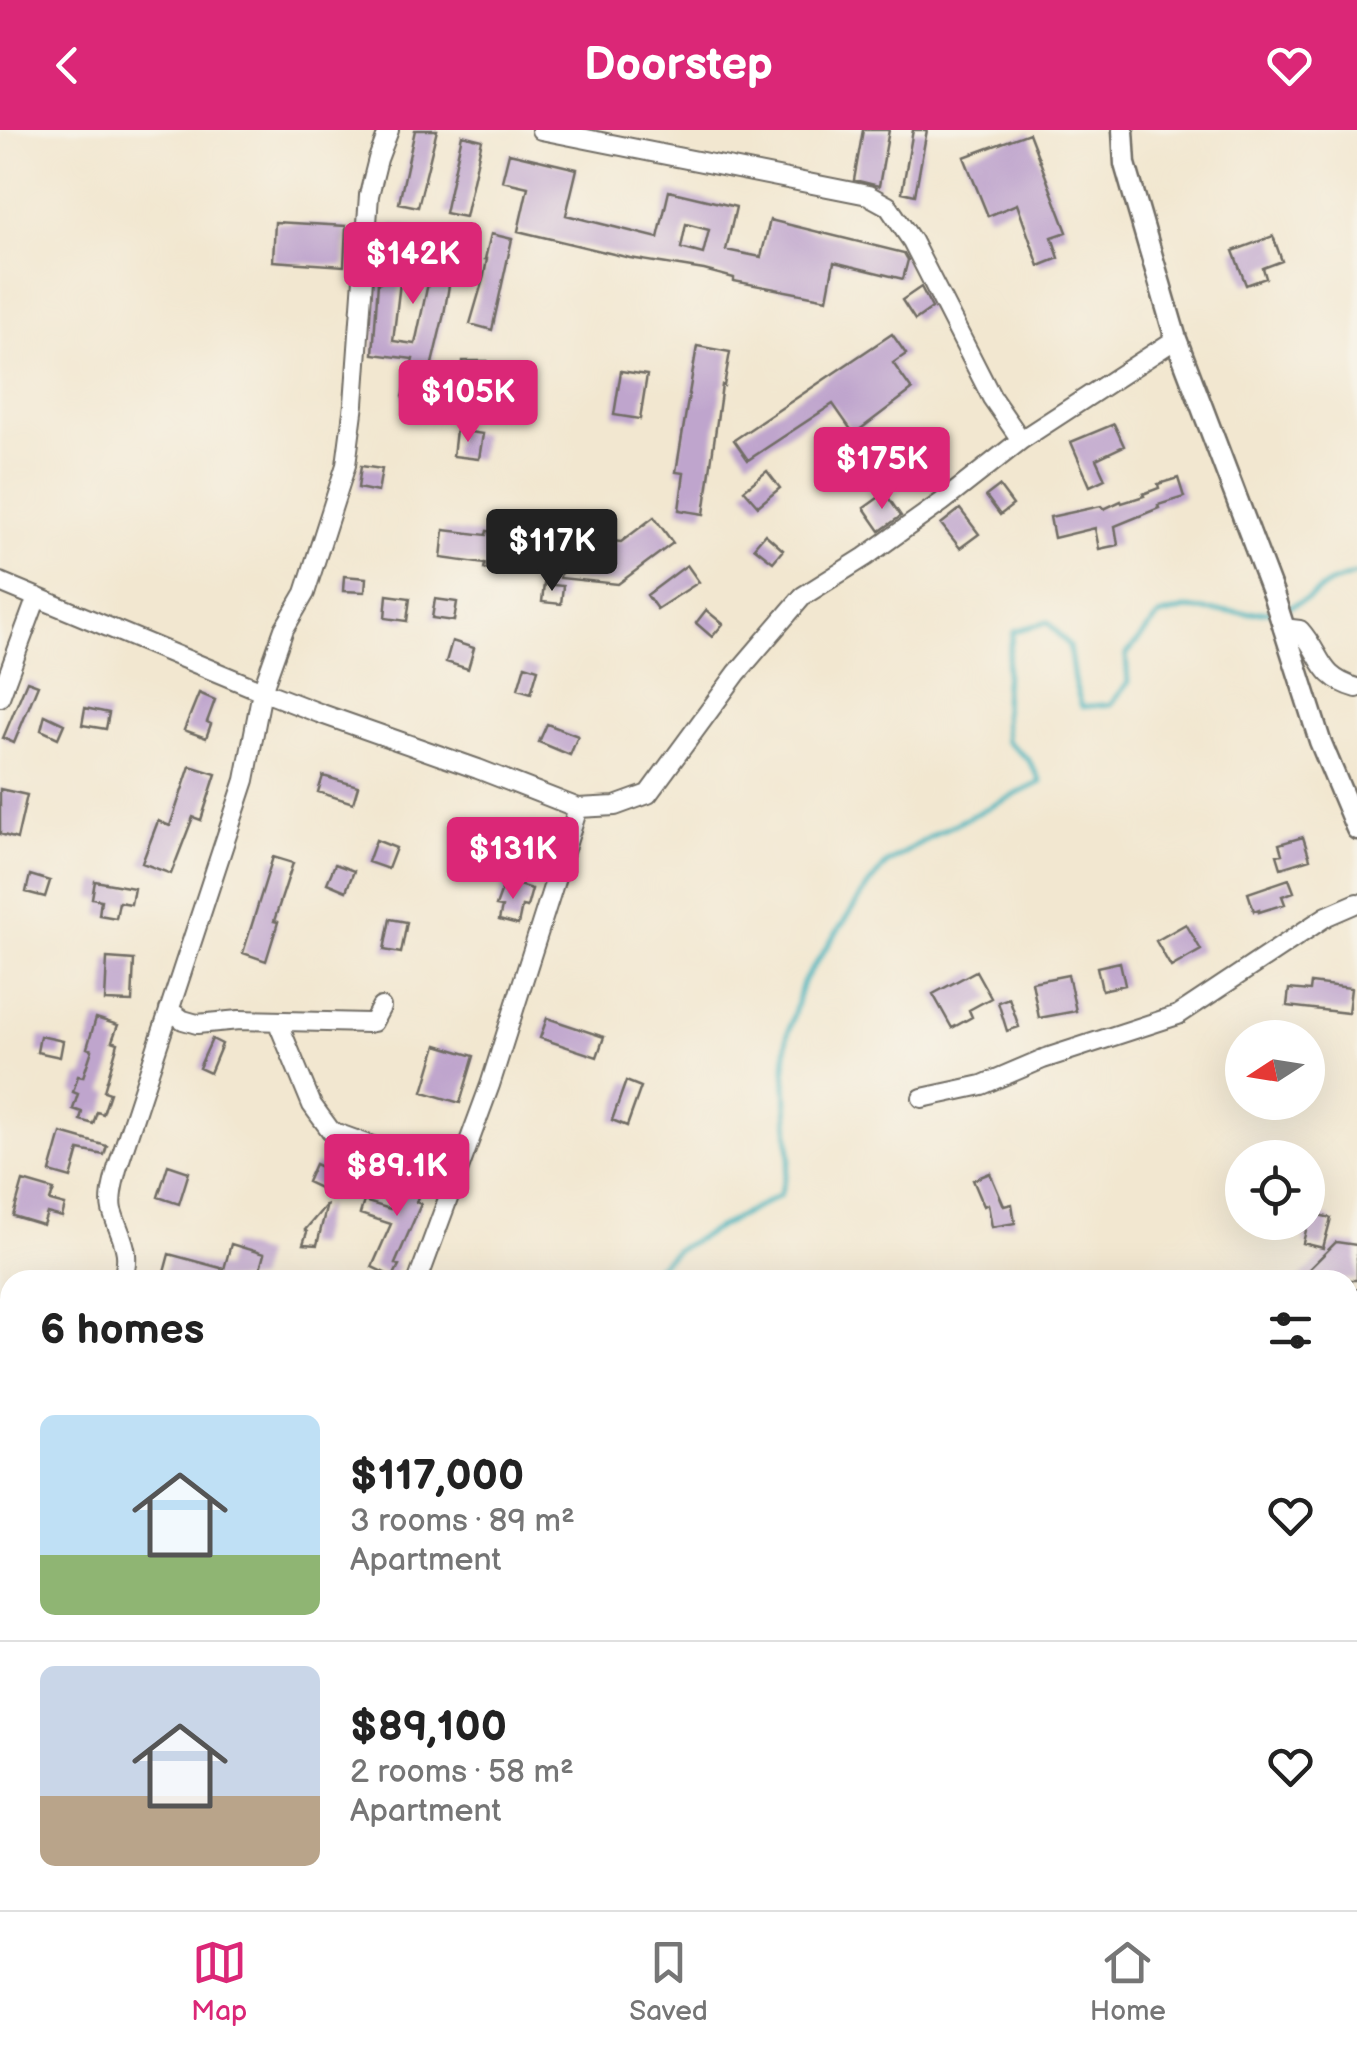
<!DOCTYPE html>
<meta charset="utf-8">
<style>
:root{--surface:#fff;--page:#f2f2f2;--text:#222;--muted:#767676;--line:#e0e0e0;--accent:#db2777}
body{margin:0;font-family:"Balsamiq Sans",sans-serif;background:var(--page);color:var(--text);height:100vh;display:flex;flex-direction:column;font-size:38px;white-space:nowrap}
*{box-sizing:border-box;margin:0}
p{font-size:32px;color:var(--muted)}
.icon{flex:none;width:55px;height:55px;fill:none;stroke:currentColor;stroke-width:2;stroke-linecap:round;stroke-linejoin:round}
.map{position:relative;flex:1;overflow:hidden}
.sheet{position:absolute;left:0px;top:1140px;width:1358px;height:640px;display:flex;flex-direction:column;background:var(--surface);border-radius:30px 30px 0 0;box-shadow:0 10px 40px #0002}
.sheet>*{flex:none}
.needle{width:65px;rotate:258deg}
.buttons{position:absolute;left:1225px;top:890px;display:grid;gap:20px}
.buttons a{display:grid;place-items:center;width:100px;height:100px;border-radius:50%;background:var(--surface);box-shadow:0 10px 40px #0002;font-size:50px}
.price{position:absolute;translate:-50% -85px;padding:0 22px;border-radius:10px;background:var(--accent);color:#fff;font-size:32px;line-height:65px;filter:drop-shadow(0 2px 5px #0008)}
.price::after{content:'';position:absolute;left:50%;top:60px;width:30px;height:22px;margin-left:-15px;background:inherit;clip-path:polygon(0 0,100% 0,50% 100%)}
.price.on{background:#222;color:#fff}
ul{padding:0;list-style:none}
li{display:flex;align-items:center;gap:30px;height:250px;padding:0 40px}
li+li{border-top:2px solid var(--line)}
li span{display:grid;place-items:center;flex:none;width:280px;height:200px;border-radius:15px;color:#555}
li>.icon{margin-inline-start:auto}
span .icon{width:120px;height:120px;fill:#fffc;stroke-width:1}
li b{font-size:42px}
h2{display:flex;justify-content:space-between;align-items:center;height:120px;padding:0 40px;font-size:42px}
header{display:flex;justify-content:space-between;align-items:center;height:130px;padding:0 40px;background:var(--accent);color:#fff;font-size:45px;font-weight:700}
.dock{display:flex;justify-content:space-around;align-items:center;height:140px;border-top:2px solid var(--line);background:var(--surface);font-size:28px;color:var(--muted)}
.dock a{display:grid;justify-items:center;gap:5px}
.dock .on{color:var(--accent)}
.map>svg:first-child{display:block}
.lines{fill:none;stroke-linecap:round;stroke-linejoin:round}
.stream{stroke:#43b2bc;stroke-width:5}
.building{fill:#bfa5cd;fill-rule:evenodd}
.minor-casing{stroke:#716d65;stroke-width:22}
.tertiary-casing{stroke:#716d65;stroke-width:25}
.minor{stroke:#fff;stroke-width:18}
.tertiary{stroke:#fff;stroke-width:20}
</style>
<header><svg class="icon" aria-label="back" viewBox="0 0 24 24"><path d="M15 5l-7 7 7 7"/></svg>Doorstep<svg class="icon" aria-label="heart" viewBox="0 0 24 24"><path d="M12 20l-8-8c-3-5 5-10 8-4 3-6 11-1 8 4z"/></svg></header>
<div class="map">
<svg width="1357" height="1780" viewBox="0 0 1357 1780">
<rect width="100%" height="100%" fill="#f7f3e8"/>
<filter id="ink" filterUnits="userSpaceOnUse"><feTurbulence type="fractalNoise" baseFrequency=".01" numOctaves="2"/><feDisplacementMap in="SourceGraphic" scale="20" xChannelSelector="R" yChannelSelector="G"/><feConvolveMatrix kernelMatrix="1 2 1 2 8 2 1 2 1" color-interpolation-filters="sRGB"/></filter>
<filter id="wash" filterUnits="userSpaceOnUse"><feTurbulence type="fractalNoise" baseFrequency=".0048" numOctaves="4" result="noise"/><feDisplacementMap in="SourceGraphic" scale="40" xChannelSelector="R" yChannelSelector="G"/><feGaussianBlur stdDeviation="2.25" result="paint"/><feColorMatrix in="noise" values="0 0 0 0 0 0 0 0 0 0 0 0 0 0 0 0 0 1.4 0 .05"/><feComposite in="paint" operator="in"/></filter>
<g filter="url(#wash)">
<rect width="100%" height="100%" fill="#f2e7d0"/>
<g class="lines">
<!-- stream -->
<path class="stream" d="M1283 479 1307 469 1330 453 1357 444
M641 1150 678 1119 780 1065 790 1029 785 937 787 907 803 852 869 755 886 734 937 703 1041 652 1028 629 1006 611C1002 574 1004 537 1014 501L1048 492 1069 516 1074 551 1082 577 1111 574 1128 553 1126 525 1159 486 1186 479 1248 483 1273 481
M0 1774 16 1770"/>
</g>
<g id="blocks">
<!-- building -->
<path class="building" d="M415 0H437L418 77 399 73Z
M863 0H889L879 56 854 50Z
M913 0H927L915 65 902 62Z
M1029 3 1067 102 1052 107 1059 128 1039 136 1017 74 988 86 964 27Z
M462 5 482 10 465 87 445 83Z
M509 23 577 39 566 85 658 108 669 61 736 77 726 120 761 127 770 90 904 123 908 130 903 149 834 132 827 169 734 151V148L704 140 630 128 518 101 528 57 502 51ZM686 94 709 100 703 124 681 118Z
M275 92 346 96 344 136 273 131Z
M393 95 413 98 404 145 401 144 393 211 415 214 439 102 458 105 444 184 423 271 403 267 413 229 373 224 378 152H381Z
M491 104 512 109 492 200 470 194 484 146 487 129H485Z
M1273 106 1282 131 1263 138 1266 148 1246 155 1233 121Z
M921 157 932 178 915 190 902 170Z
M892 204 906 224 893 233 912 260 854 304 833 274 748 330 734 310Z
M697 216 730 222 724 256 722 255 704 384 679 380 684 343 676 342Z
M463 231H487L488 252 485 279 461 277Z
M621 241 647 245 640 289 614 285Z
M1114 294 1124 316 1096 329 1105 349 1090 356 1071 312Z
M456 300 483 304 479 329 453 326Z
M889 309 901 326 888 335 876 319Z
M852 329 864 346 850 355 839 339Z
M361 336 382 339 378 362 358 358Z
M767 341 780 358 758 376 744 360Z
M1178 348 1184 367 1158 375 1159 378 1115 396 1118 415 1099 419 1095 398 1054 408 1050 387 1101 376 1104 379 1121 371 1122 373 1144 366 1143 364 1159 358 1158 354Z
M999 356 1013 375 1000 385 986 366Z
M885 363 901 386 880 401 864 378Z
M960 379 979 404 960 418 941 394Z
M654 387 673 413 618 454 560 448 564 406 621 412Z
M444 400 486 405 487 401 501 403 498 440 484 439 485 434 441 428Z
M765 404 783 420 773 432 754 417Z
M687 435 699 452 657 479 647 465Z
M344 446 366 448 365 462 343 461Z
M544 454 563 456 561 474 542 472Z
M387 465 410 468 407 491 385 488Z
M435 469 457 472 454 491 432 488Z
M706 480 723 494 712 507 696 493Z
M452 511 474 518 468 539 446 532Z
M525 535 538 539 531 563 518 559Z
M27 551 38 555 14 613 3 608Z
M199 563 215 570 207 592 211 594 206 608 184 600Z
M85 578 109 583 106 599 82 595Z
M45 585 64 594 58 608 41 600Z
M547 594 578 606 570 625 539 612Z
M190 636 216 644 201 690 193 687 171 744 142 733 158 691 170 696Z
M323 646 358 656 353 673 318 662Z
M0 659 27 665 17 709 0 704Z
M502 697 538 710 530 735 495 723Z
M1303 707 1310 729 1281 738 1277 725 1282 724 1279 714Z
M376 710 396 718 388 739 368 732Z
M273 727 293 733 274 791 278 792 266 831 243 823Z
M335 734 354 741 346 761 327 753Z
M30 745 50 751 45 767 26 762Z
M1289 749 1294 762 1282 766 1285 774 1259 782V779L1254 781 1248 763Z
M95 751 134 758 131 774 119 772 116 788 99 785 101 770 92 768Z
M505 751 532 759 527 777 522 776 518 795 499 790 502 777 496 776Z
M390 789 407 792 401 823 384 820Z
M1186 794 1201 820 1171 837 1156 811Z
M107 828 134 830 132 872 105 871Z
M1120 832 1125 855 1102 860 1097 837Z
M976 841 991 868 969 880 972 887 952 898 933 864Z
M1068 845 1076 881 1039 888 1032 852Z
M1311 853 1351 858 1348 883 1287 876 1289 859 1310 861Z
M1009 868 1019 897 1007 901 998 872Z
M96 888 118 895 112 911 118 913 104 961 110 963 103 984 97 982 93 994 80 990 82 982 73 979 78 964 73 962 78 946 83 947 92 920 87 918Z
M547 888 604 907 597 927 540 908Z
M40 906 63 911 60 927 37 922Z
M212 909 222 914 210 943 199 938Z
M437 915 474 926 460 973 423 962Z
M626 951 641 957 627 996 612 990Z
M61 1003 107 1016 104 1025 79 1020 71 1048 50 1042Z
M315 1034 330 1041 322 1059 307 1052Z
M168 1035 189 1042 179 1074 158 1067Z
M407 1036 427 1044 416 1072 421 1074 395 1134 399 1135 393 1147 372 1137 391 1094 360 1084 364 1071 390 1079Z
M990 1043 1004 1076 1012 1074 1015 1093 992 1097 988 1074 984 1076 973 1050Z
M23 1051 54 1060 50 1071 65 1075 62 1087 47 1083 43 1095 13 1086Z
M327 1074 317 1115 303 1114 307 1102 305 1100Z
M1310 1083 1331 1088 1323 1118 1303 1113Z
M1336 1112 1357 1115V1150H1298Z
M231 1114 264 1124 257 1150H162L169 1124 224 1139Z"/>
</g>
</g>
<g filter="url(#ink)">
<use href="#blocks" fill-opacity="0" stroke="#716d65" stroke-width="2.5"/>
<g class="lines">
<defs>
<path id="minor" d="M389 0 378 29 369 65 354 274 346 335 305 463 284 499 262 561 319 583 478 639 578 678 615 676 648 664 737 543 803 466 865 427 942 372 1021 310
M541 0 868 65 888 76 912 111 992 268 1021 310 1176 209
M0 452 262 561 245 650 117 1039C114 1052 109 1067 112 1080 120 1108 133 1120 122 1150
M1283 498 1300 500C1323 526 1318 547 1357 558
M0 567 37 467
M169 880 183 890 197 894 239 890 368 893 373 892 381 877
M278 893 312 975 331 1001 389 1022
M922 968 982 955 1043 929 1178 885 1327 786 1357 773
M418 1150 490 955 578 678
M1348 1208 1357 1169
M0 1241 10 1243
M1348 1450 1357 1454
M1348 1479 1357 1468
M1273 1770 1275 1780
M1076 1780 1086 1770
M1351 1780 1357 1777"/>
<path id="tertiary" d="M1123 0 1125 34 1176 209 1273 464 1320 611 1357 699"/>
</defs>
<!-- minor casing -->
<use href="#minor" class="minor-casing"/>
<!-- tertiary casing -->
<use href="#tertiary" class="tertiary-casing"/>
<!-- minor -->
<use href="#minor" class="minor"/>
<!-- tertiary -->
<use href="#tertiary" class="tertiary"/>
</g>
</g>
</svg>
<div class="buttons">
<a><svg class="needle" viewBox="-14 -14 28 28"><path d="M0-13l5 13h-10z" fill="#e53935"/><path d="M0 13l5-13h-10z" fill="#767676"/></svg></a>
<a><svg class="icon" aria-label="locate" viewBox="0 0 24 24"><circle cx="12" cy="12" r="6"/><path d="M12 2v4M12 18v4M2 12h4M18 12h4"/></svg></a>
</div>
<b class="price" style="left:413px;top:177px">$142K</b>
<b class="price" style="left:468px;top:315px">$105K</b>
<b class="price" style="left:882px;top:382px">$175K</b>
<b class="price on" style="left:552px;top:464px">$117K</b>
<b class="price" style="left:513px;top:772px">$131K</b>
<b class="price" style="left:397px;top:1089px">$89.1K</b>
<section class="sheet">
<h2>6 homes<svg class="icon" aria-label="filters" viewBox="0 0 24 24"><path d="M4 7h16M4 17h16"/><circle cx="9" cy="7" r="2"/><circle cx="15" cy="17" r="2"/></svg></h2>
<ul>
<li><span style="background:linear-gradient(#bfe0f5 70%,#8fb573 0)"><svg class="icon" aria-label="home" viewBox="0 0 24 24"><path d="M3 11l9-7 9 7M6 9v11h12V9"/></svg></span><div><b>$117,000</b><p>3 rooms · 89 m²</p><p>Apartment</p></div><svg class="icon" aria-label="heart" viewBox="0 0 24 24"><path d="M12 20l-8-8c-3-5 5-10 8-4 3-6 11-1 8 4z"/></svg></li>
<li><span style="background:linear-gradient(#c9d6e8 65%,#b9a48a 0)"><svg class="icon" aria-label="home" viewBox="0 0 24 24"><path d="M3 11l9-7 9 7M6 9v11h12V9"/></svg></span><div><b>$89,100</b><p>2 rooms · 58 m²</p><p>Apartment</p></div><svg class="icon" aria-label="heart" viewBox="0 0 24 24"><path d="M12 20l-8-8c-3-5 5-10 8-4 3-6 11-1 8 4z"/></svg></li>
</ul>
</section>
</div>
<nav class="dock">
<a class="on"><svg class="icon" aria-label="map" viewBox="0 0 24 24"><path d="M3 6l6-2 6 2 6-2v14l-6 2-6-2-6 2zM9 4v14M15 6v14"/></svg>Map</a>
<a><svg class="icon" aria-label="saved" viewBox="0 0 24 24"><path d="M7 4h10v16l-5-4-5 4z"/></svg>Saved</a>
<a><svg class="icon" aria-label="home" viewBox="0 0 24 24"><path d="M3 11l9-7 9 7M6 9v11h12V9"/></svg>Home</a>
</nav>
